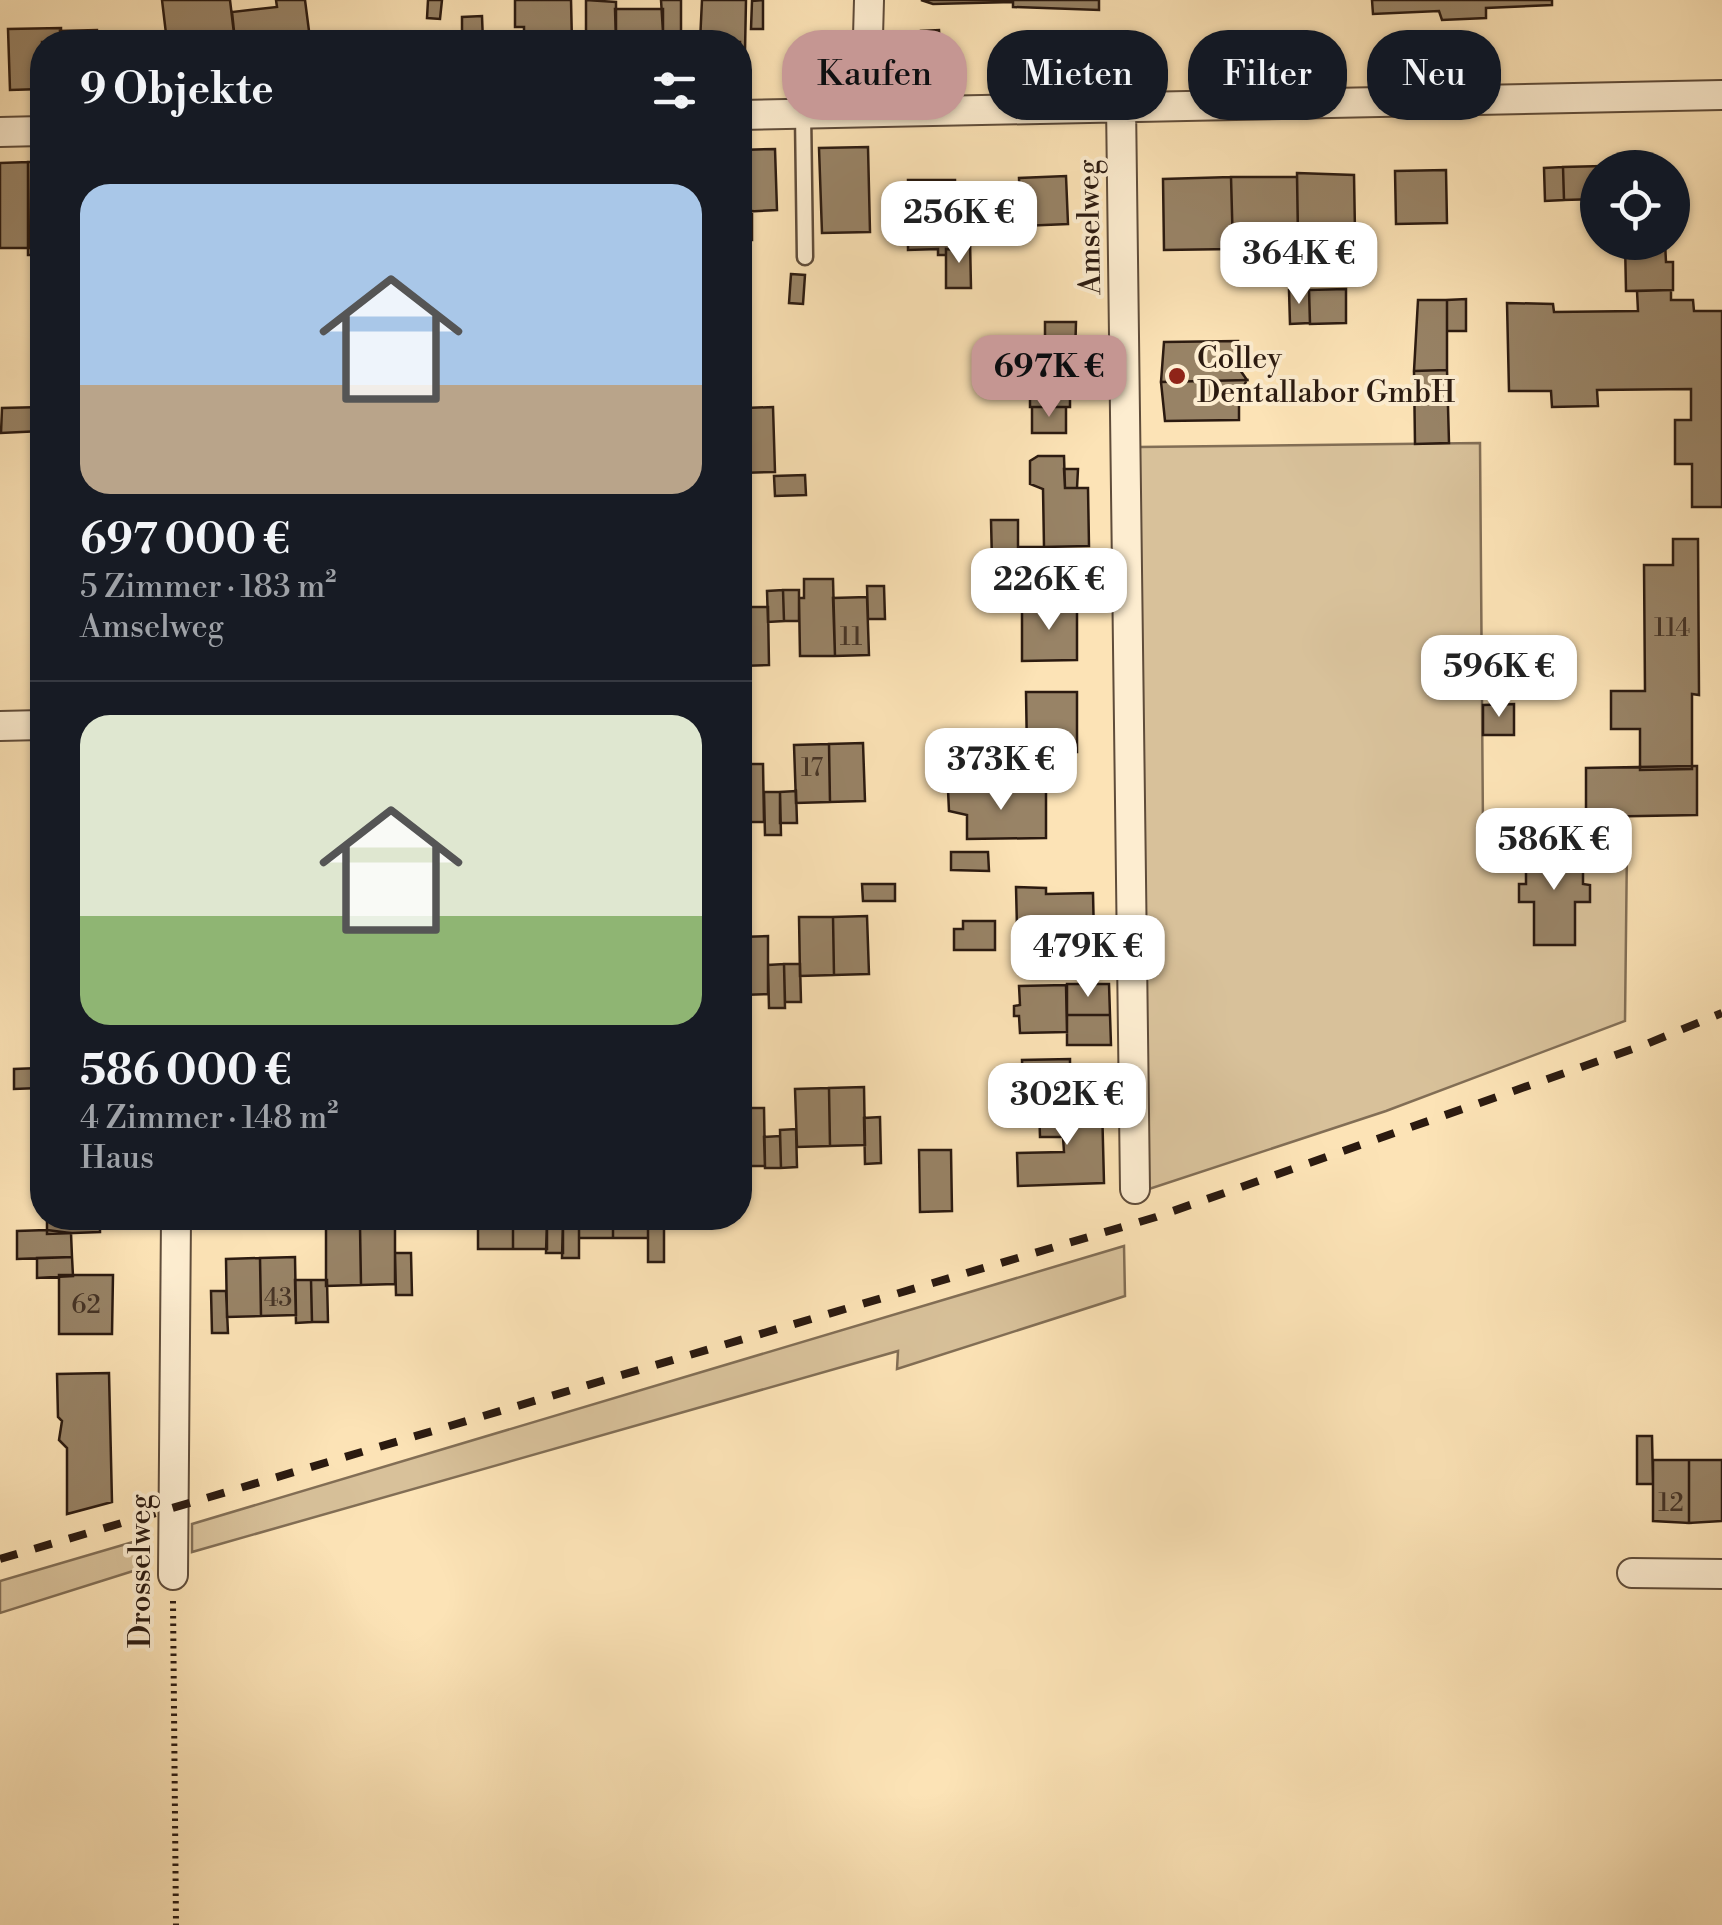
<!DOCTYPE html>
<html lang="de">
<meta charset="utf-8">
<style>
:root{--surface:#171b24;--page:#20242c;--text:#f1f3f6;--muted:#9ea1a6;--line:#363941;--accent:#c59692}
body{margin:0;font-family:"Libre Bodoni",serif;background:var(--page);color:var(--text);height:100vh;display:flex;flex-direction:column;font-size:38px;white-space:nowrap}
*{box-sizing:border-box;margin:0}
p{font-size:32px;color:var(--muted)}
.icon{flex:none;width:55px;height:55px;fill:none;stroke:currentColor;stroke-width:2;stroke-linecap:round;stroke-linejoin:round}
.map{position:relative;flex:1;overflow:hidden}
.side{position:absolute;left:30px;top:30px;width:722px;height:1200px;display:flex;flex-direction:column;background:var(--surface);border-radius:40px;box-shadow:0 2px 8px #0004}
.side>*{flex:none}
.banner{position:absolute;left:782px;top:30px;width:788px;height:90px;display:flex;gap:20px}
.fabs{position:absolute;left:1580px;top:150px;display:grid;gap:20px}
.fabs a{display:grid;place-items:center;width:110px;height:110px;border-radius:50%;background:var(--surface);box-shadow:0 2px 8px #0004;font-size:50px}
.price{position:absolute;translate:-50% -85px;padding:0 22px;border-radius:20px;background:#fff;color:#222;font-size:32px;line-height:65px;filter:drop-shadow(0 2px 5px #0008)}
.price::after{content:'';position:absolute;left:50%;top:60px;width:30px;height:22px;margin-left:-15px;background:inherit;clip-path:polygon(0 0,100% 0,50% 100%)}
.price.current{background:var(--accent);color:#111}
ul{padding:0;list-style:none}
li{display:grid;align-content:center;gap:20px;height:530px;padding:0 50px}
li+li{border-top:2px solid var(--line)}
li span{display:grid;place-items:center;height:310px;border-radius:30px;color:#555}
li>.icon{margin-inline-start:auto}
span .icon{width:180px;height:180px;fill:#fffc;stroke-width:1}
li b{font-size:42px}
h2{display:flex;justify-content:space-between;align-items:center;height:120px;padding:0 50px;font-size:42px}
.pill{padding:0 35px;border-radius:40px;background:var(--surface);box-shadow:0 2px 8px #0004;font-size:35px;line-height:90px}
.pill.current{background:var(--accent);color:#111}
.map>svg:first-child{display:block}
.green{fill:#d8c19a;stroke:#826e55;stroke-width:2.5}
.building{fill:#988366;stroke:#2b1a10;stroke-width:2.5}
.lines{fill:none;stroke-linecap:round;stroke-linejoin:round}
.lane-casing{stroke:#5f4c3a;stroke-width:19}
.street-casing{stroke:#5f4c3a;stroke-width:32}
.path{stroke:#2b1a10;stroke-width:6;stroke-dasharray:2.5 5;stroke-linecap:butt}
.lane{stroke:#fdedd0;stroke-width:14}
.street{stroke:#fdedd0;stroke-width:28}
.rail{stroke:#2b1a10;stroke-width:8;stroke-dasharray:18 18;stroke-linecap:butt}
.poi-dot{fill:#8f2418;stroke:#fdedd0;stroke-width:4}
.labels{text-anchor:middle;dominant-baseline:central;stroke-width:8;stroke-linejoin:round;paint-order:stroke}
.number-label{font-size:25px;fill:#463426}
.street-label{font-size:30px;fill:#2b1a10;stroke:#fdedd0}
.poi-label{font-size:30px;fill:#2b1a10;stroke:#fdedd0;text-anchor:start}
</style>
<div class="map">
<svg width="1722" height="1925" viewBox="0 0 1722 1925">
<rect width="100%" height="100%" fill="#fce3b6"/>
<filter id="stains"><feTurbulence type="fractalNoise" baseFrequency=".002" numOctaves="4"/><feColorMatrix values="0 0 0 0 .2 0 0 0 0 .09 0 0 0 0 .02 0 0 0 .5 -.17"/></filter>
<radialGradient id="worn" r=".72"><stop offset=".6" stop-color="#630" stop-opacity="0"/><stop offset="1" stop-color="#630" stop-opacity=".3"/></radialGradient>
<!-- green -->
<path class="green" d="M1480 443 1483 829H1498L1499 845H1627L1625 1021 1386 1111 1143 1191 1139 447Z
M1124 1246 1125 1296 897 1369 898 1351 192 1552V1524Z
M150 1537 149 1566 0 1613V1581Z"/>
<!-- building -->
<path class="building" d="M162 0H230L235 42H167Z
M276 0H305L309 31 235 41 232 12 277 7Z
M428 0H442L440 19 427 18Z
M515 0H571L572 42H524V27H515Z
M586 0 616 2V40H586Z
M661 0H681V32H663Z
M702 0H746L745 51H740V42H700Z
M763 0V29H751L752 1Z
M921 0H1099V10L1013 7V2L933 4Z
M1372 0H1552V5L1486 8V18L1442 20 1439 11 1373 14Z
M615 9H663V42H616Z
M482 16 483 42H438L437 34 462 33V17Z
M61 28V42H42V89L10 90 8 29Z
M97 30 98 42H61L60 31Z
M939 30 940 46H922L921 31Z
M868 147 870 232 822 233 819 148Z
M775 149 777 210 740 212V150Z
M28 162 29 248H0V163Z
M28 162H42V255H28Z
M1604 166 1598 168V199L1564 200 1563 167Z
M1563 167 1564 200 1545 201 1544 168Z
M1446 170 1447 223 1396 224 1395 171Z
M1297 173 1354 175 1355 232H1332L1333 239 1298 240Z
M1066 176 1068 224 1021 226 1019 178Z
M1231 177H1297L1298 233H1276L1275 243 1233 249Z
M1231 177 1233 249 1164 250 1163 179Z
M908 180H955V250L946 249V255H938V249L908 250Z
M752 211V240H740V212Z
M955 241H970L971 288H946V249L955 250Z
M1625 242H1665L1666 262H1673V290L1626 291Z
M791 274 805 275 803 304 789 303Z
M1346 289V323L1310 324 1309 290Z
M1289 290H1309L1310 323 1290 324Z
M1671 290V300H1693L1694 311H1722V507H1692V464H1675V420H1691V389L1597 390 1598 406 1552 407 1551 391H1509L1507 303 1553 304 1554 312 1638 311 1637 291Z
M1466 299V331H1447V300Z
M1418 300H1447V370L1414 371Z
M1045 322H1076L1075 358H1086V391H1070V407H1030V358H1045Z
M1238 341V367L1247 380 1161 382 1164 342Z
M1447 370 1449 443 1415 444 1414 371Z
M1247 380 1239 394V420L1165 421 1161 382Z
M42 407V431L1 433 2 408Z
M773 407 775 472 740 473 745 408Z
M1032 407H1066V433H1032Z
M1064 456 1065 488H1088L1089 546 1044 547 1043 489 1030 484V461L1038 456Z
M1064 469H1078L1077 488H1065Z
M805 475 806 495 775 496 774 476Z
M991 520H1018V561L992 562Z
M1673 539H1698L1699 695 1692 694V769L1640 770V729H1611V691H1645L1644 565H1673Z
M1018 547H1045L1044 578H1018Z
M1022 578H1054V606H1022Z
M804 579H833L835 656H800L799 598H804Z
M867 586H884L885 619H868Z
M783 590H799V621H784Z
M783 590 784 621 768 622 767 591Z
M867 597 869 655 835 656 833 598Z
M1022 606H1077V660L1022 661Z
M740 607H768L769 665 740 666Z
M1026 692H1077V752L1027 753Z
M1514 704V735H1483V705Z
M863 743 865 801 830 802 829 744Z
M829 744 830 802 796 803 794 745Z
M1010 751V772L973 773V752Z
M1010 751 1037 753V772H1010Z
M740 764H763L764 822H740Z
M1692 766H1697V815L1586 817V768Z
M953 785H967V791H1046V838L967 839V815L949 811 948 790Z
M796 791 797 823H780V792Z
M764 792H780L781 835H765Z
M1526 848H1583V884L1590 885V902H1575V945H1534V902H1519V884H1526Z
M951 852H988L989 871 951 870Z
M862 884H895V901H863Z
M1016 887 1046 888V894L1093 893 1094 937H1045V928H1017Z
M867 916 869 974 834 975 833 917Z
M799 917H833L834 975 800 976Z
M963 921H995V950H954V929H963Z
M768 936V994L740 995V937Z
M784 964H800L801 1002H785Z
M784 964 785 1008H769L768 965Z
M1067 984H1109L1110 1015H1067Z
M1066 985 1067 1032 1020 1033 1019 1016H1014V1006L1020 1005 1019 986Z
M1067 1015H1110L1111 1045H1067Z
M1070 1059V1088L1023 1089 1022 1060Z
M39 1068 40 1088 14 1089V1069Z
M864 1087 865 1145 830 1146 829 1088Z
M829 1088 830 1146 797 1147 795 1089Z
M1102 1104 1104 1183 1018 1186 1017 1153 1064 1152 1063 1137H1040L1039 1105Z
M740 1108H764L765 1166H740Z
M880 1117 881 1163 865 1164 864 1118Z
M796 1129 797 1167 781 1168 780 1130Z
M780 1136 781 1168H765L764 1137Z
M919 1150H951L952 1211 920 1212Z
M47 1218H100V1232L47 1234Z
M478 1218H513V1249H478Z
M513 1218H547V1249H513Z
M579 1218H613V1238H579Z
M613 1218H648V1238H613Z
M648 1218H664V1262H648Z
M547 1220H563V1253H546Z
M563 1220H579V1258H562Z
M395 1226V1284L361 1285 360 1227Z
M326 1227H360L361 1285 326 1286Z
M47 1230 71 1233 72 1257 17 1259V1231Z
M395 1253H411L412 1295H396Z
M72 1257 73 1276 37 1278V1258Z
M295 1257 296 1315 261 1316 260 1258Z
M260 1258 261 1316 227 1317 226 1259Z
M59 1275H113L112 1334H59Z
M295 1280H311L312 1322 296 1323Z
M311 1280H327L328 1322H312Z
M211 1291H226L228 1333H212Z
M109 1373 112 1502 67 1514V1448L59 1440 62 1421 58 1417 57 1374Z
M1637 1436H1652L1653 1484H1637Z
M1653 1460H1689V1523L1653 1521Z
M1689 1460H1722V1521L1689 1523Z"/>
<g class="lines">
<defs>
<path id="lane" d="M803 113 805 257"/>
<path id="street" d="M1121 104 1135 1189
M866 109 869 0
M740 115 1722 95
M0 132 42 131
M0 726 42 725
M1632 1573 1722 1574
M173 1575 176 1218"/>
</defs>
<!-- lane casing -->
<use href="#lane" class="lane-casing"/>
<!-- street casing -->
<use href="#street" class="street-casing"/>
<!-- path -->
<path class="path" d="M173 1601 176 1925"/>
<!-- lane -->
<use href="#lane" class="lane"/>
<!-- street -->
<use href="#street" class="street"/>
<!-- rail -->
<path class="rail" d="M0 1559 1156 1217 1644 1045 1722 1013"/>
</g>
<!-- markers -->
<circle class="poi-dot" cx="1177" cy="376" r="10"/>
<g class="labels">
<!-- number labels -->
<g class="number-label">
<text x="1672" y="628">114</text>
<text x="851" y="637">11</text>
<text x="812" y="768">17</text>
<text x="278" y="1298">43</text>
<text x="86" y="1305">62</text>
<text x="1671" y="1503">12</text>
</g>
<!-- street labels -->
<g class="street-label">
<text transform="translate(1090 227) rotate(-91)">Amselweg</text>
<text transform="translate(141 1571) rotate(-90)">Drosselweg</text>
</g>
<!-- poi labels -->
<g class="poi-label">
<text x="1197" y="359">Colley<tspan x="1197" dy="34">Dentallabor GmbH</tspan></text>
</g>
</g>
<rect width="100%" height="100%" filter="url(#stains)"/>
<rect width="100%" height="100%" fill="url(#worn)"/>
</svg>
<div class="fabs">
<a><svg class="icon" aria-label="locate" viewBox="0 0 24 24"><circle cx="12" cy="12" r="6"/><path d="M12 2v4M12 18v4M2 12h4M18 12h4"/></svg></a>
</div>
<b class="price" style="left:959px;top:266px">256K €</b>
<b class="price" style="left:1299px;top:307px">364K €</b>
<b class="price current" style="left:1049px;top:420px">697K €</b>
<b class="price" style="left:1049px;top:633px">226K €</b>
<b class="price" style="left:1499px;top:720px">596K €</b>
<b class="price" style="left:1001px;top:813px">373K €</b>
<b class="price" style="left:1554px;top:893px">586K €</b>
<b class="price" style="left:1088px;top:1000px">479K €</b>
<b class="price" style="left:1067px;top:1148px">302K €</b>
<div class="banner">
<a class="pill current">Kaufen</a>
<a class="pill">Mieten</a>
<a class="pill">Filter</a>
<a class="pill">Neu</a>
</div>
<section class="side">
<h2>9 Objekte<svg class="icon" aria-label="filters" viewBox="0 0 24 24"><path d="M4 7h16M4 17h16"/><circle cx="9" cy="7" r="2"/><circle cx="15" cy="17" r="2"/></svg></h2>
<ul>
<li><span style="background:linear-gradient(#a9c7e8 65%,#b9a48a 0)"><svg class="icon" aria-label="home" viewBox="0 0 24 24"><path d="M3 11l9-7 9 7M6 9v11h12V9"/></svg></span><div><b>697 000 €</b><p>5 Zimmer · 183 m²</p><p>Amselweg</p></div></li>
<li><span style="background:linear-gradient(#dfe7d0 65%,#8fb573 0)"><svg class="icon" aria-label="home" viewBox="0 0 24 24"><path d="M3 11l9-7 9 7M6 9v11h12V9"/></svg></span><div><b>586 000 €</b><p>4 Zimmer · 148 m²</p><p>Haus</p></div></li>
</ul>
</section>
</div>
